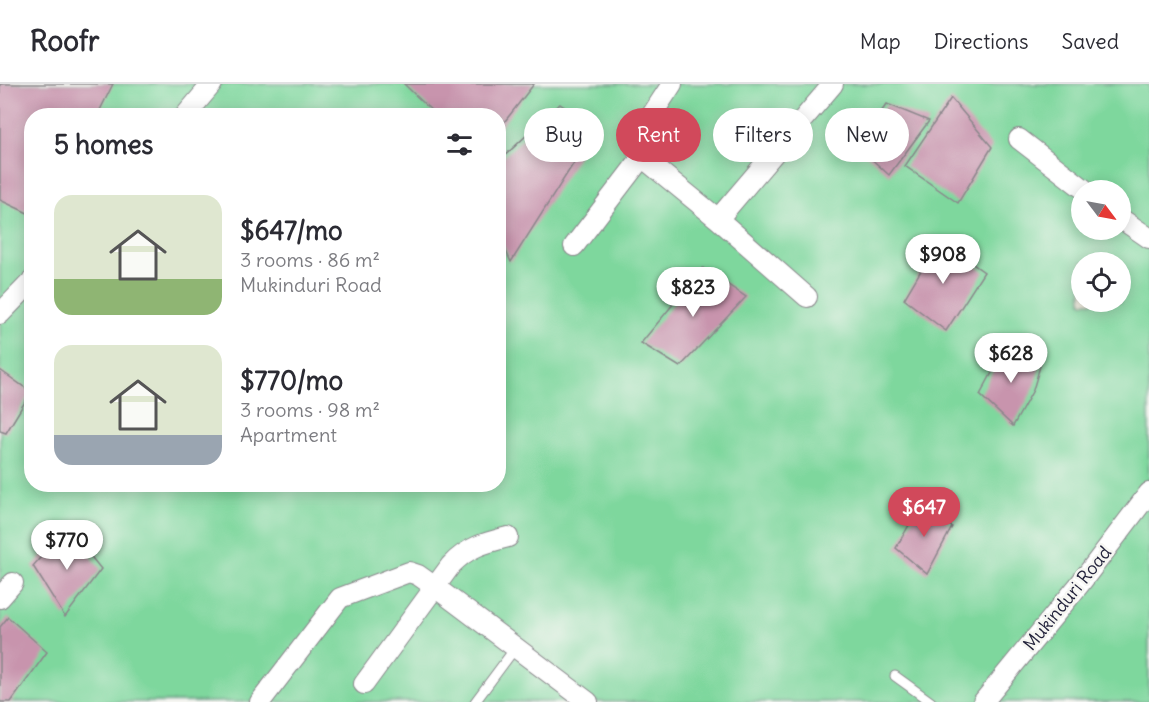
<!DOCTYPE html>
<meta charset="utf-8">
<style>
:root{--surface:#fff;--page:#f7f7f7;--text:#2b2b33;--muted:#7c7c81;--line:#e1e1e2;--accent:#d1495b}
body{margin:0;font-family:Delius,sans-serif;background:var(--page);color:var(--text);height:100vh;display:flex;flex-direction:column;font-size:22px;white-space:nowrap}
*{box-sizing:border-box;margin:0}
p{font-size:20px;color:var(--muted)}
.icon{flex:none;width:33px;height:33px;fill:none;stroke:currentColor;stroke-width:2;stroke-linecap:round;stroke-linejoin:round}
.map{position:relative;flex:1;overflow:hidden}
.side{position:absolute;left:24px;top:24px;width:482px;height:384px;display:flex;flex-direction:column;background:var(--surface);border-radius:24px;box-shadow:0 3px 15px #0003}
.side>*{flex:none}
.guide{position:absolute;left:524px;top:24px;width:536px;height:54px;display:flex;gap:12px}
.needle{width:39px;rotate:122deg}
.tools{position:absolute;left:1071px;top:96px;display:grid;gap:12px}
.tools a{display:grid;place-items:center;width:60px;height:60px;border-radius:50%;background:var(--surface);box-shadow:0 3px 15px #0003;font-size:30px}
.price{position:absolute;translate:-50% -51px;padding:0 14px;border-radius:21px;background:#fff;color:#222;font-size:20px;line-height:39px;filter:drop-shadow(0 2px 3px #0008)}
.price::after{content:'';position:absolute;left:50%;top:36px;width:18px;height:14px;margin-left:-9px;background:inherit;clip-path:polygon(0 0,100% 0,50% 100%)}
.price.current{background:var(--accent);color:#fff}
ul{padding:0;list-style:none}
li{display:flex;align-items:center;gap:18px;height:150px;padding:0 30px}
li span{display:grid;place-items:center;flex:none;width:168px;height:120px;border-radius:18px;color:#555}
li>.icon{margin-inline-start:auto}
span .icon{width:72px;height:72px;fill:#fffc;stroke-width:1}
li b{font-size:26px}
h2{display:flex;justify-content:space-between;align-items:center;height:72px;padding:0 30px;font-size:26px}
.chip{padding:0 21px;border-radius:27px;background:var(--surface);box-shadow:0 3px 15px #0003;font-size:21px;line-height:54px}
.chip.current{background:var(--accent);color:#fff}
header{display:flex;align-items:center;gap:36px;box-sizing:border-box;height:84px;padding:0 30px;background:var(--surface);border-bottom:2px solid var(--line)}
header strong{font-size:28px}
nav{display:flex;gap:33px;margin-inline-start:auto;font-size:21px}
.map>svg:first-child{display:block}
.green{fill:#7ed79d;stroke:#507c6c;stroke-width:1.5;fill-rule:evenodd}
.building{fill:#c894ad}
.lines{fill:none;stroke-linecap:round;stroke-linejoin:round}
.lane-casing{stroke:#8a878b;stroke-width:11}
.street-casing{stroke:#8a878b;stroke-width:22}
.lane{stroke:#fff;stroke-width:9}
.street{stroke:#fff;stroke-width:20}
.labels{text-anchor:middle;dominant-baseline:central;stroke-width:5;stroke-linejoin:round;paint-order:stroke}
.street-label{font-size:18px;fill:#22223b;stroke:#f6f6f2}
</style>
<header>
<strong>Roofr</strong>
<nav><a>Map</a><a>Directions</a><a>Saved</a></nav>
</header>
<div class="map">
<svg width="1149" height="618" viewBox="0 0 1149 618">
<rect width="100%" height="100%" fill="#f6f6f2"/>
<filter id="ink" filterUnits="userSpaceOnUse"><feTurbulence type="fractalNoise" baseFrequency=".0167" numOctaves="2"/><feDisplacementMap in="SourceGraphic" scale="12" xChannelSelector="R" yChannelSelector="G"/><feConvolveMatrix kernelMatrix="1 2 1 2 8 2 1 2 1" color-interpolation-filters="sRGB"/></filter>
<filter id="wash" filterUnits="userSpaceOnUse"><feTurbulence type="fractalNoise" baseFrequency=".008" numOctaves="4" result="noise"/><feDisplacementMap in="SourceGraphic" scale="24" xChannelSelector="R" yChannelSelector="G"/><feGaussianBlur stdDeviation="1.35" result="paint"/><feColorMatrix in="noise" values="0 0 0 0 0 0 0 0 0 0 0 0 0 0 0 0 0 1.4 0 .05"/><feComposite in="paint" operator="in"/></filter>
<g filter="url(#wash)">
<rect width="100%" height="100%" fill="#f2ecdb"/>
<!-- green -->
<path class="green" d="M0 0H1149V618H0ZM32 32H498V400H32ZM1082 106H1120V146H1082ZM1082 178H1120V218H1082Z"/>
<g id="blocks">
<!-- building -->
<path class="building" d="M0 0H113L97 32H32V131L0 116Z
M404 0H534L498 46V32H437Z
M951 14 992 63 958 119 905 82Z
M560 20 596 44 511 178 498 150V78Z
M887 20 929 37 889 91 856 61Z
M939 156 984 188 946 247 904 215Z
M703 184 746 213 680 283 641 259Z
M1007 261 1041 279 1033 306 1013 342 980 311Z
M0 286 31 308 6 349 0 347Z
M921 420 952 443 927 490 896 464Z
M67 443 101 485 65 533 33 482Z
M8 533 47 568 11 618H0V543Z"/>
</g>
</g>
<g filter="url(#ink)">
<use href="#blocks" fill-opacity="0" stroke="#8a878b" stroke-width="1.5"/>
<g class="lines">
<defs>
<path id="lane" d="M895 592 931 618
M475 618 516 563"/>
<path id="street" d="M672 0 636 55 637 67 642 73 718 135
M185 32 212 0
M1019 55 1085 106
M1120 134 1149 154
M574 162 642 73
M807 213 718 135 833 0
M0 230 32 197
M0 514 13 499
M364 600 451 481C468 463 484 459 508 453
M260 618 340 514 409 488 418 491 435 503 588 618
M983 618 1079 501 1149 409"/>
</defs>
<!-- lane casing -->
<use href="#lane" class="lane-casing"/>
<!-- street casing -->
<use href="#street" class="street-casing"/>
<!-- lane -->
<use href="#lane" class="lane"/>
<!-- street -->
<use href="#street" class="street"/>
</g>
</g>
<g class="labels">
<!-- street labels -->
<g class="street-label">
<text transform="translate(1067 514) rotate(-51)">Mukinduri Road</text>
</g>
</g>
</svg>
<div class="tools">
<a><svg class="needle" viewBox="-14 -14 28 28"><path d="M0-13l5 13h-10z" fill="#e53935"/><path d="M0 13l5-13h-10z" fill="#7c7c81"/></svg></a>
<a><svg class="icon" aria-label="locate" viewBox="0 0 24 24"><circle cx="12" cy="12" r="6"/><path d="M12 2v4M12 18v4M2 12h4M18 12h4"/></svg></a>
</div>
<b class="price" style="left:943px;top:201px">$908</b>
<b class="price" style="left:693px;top:234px">$823</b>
<b class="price" style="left:1011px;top:300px">$628</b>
<b class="price current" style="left:924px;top:454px">$647</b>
<b class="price" style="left:67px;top:487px">$770</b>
<div class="guide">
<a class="chip">Buy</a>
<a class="chip current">Rent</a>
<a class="chip">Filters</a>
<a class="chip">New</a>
</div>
<section class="side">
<h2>5 homes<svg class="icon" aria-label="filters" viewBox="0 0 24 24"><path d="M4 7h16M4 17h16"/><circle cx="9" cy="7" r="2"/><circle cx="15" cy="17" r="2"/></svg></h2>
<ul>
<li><span style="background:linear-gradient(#dfe7d0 70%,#8fb573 0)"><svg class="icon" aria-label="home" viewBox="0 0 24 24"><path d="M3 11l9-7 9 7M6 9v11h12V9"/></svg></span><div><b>$647/mo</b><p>3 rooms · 86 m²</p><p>Mukinduri Road</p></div></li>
<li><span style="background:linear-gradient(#dfe7d0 75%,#9aa5b1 0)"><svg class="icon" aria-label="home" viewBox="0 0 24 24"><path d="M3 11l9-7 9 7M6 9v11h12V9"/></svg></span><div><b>$770/mo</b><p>3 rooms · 98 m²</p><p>Apartment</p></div></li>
</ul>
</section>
</div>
